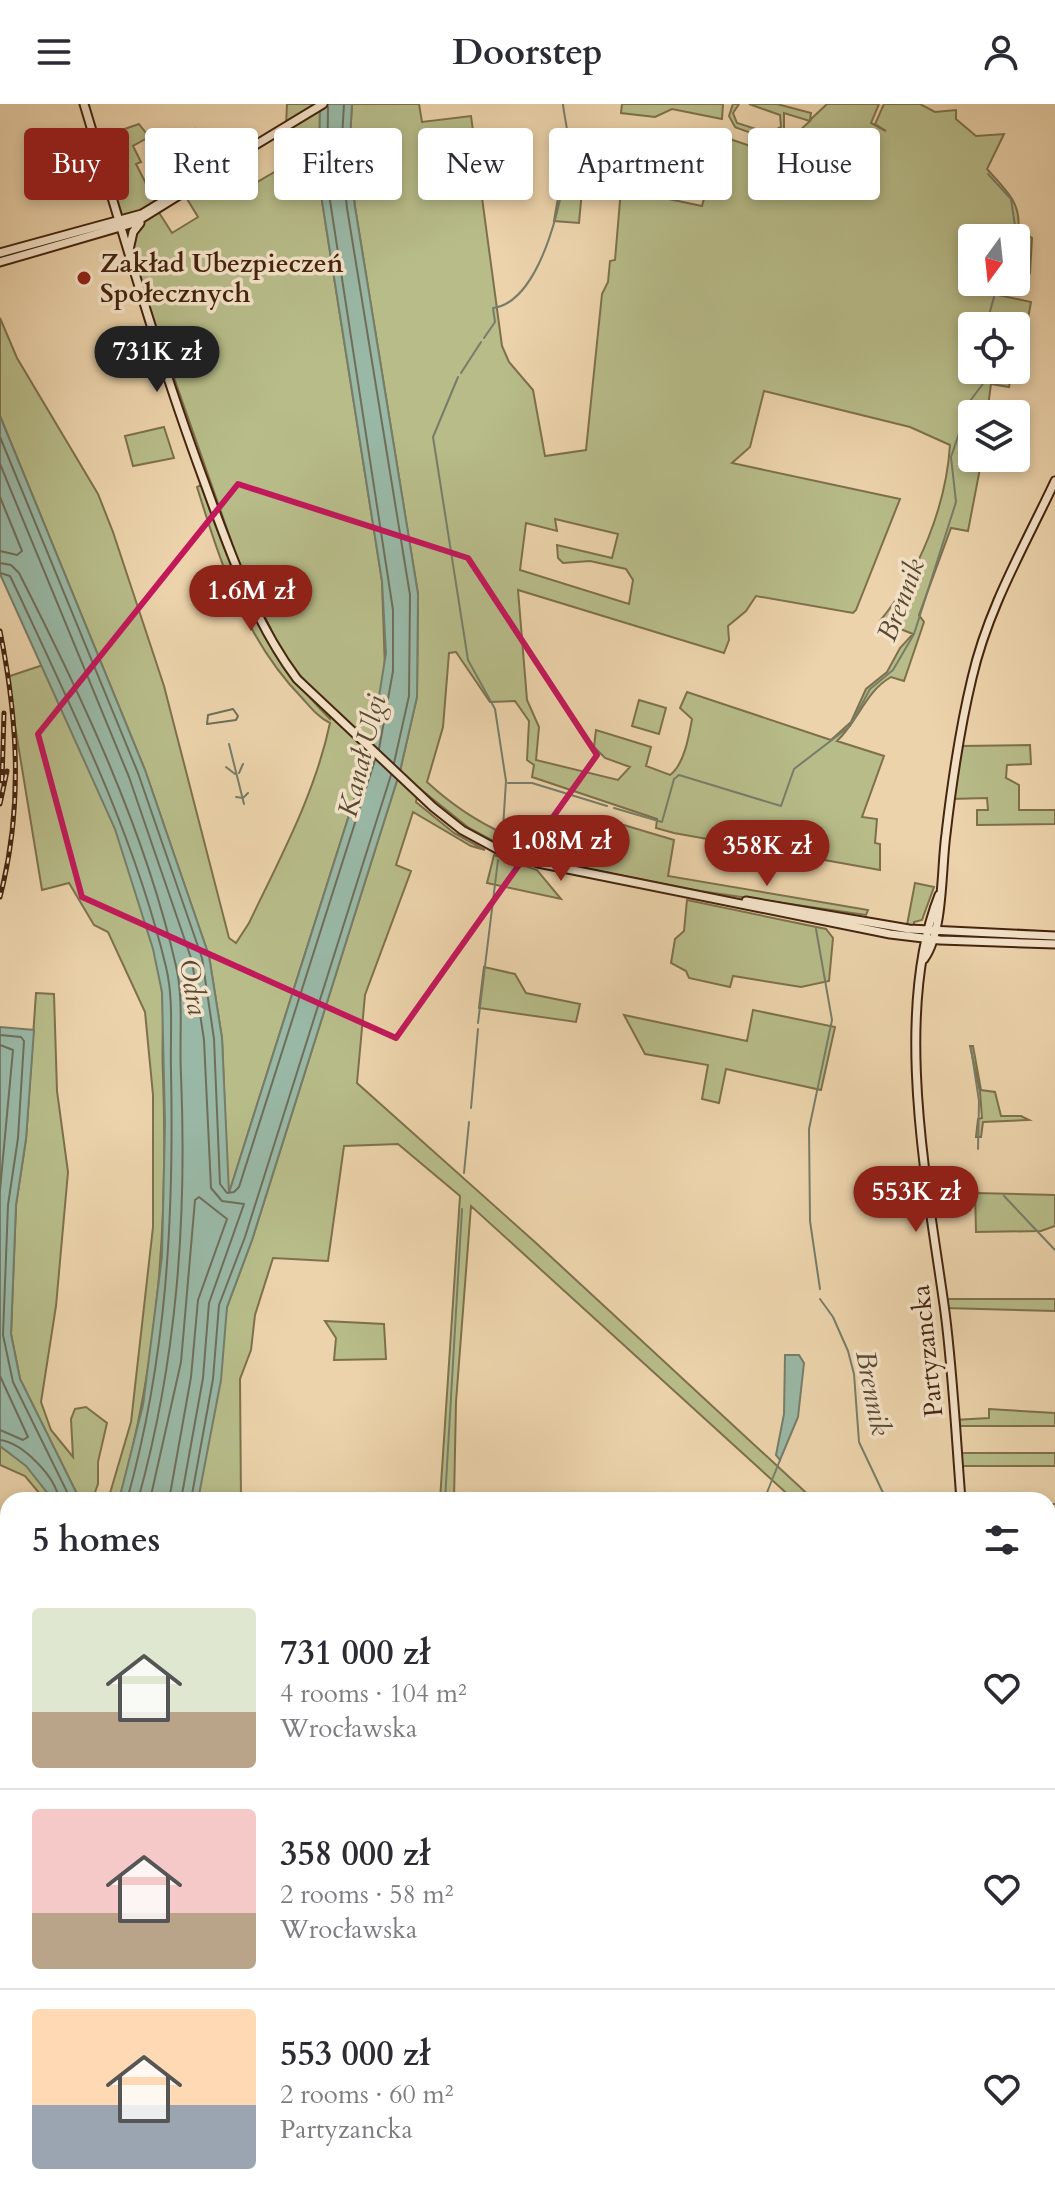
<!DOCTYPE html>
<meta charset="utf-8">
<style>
:root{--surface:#fff;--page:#f2f2f3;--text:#2b2b33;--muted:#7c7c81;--line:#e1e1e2;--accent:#8f2418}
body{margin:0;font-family:Cardo,serif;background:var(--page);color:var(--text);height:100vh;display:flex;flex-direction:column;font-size:30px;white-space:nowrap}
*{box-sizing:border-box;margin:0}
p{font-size:26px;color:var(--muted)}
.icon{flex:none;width:44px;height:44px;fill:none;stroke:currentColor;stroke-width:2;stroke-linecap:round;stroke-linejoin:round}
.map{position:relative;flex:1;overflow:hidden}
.side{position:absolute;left:0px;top:1388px;width:1056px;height:712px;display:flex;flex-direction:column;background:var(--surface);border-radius:24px 24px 0 0;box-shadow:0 4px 12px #0003}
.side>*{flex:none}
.guide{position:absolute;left:24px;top:24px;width:1008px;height:72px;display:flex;gap:16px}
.needle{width:52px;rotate:195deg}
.fabs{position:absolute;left:958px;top:120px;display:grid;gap:16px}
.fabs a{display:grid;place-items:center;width:72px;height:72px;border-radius:8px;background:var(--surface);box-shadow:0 4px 12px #0003;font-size:40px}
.price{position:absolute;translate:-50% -68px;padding:0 18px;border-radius:28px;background:var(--accent);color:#fff;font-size:26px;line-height:52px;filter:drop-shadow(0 2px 4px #0008)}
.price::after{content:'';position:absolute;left:50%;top:48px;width:24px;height:18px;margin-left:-12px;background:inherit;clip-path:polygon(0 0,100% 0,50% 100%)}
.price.selected{background:#222;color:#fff}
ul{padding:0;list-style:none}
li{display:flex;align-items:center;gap:24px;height:200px;padding:0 32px}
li+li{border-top:2px solid var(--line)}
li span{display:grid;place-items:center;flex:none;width:224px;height:160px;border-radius:8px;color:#555}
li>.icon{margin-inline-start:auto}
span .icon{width:96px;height:96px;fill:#fffc;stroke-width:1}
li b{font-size:34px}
h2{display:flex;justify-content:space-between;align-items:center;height:96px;padding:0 32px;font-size:34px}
.pill{padding:0 28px;border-radius:8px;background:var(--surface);box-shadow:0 4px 12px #0003;font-size:28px;line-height:72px}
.pill.selected{background:var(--accent);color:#fff}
header{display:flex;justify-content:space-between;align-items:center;height:104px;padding:0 32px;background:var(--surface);font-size:36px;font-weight:700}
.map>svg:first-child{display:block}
.green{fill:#b7bc89;stroke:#7e704c;stroke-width:2;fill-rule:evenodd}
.water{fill:#99b8a6;stroke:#777d69;stroke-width:2}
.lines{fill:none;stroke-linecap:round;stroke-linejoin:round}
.shore{stroke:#6f6e5a;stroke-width:2}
.stream{stroke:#777d69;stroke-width:2}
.secondary-casing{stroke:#45250e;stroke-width:11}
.secondary{stroke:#f3e2c8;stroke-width:7}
.rail-casing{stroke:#45250e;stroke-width:5}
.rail{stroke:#f3e2c8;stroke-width:2;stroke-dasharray:6;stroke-linecap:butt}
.marked{fill:none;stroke:#c2185b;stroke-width:6;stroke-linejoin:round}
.poi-dot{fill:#8f2418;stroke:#f3e2c8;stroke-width:3}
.labels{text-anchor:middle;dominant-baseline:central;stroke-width:7;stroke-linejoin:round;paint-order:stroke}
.poi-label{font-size:26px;font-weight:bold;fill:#45250e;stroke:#f3e2c8;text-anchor:start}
.street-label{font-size:26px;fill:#45250e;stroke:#f3e2c8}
.water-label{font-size:28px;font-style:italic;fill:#5a4a34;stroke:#f3e2c8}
</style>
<header><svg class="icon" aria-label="menu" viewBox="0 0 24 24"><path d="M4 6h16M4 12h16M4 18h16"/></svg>Doorstep<svg class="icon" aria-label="person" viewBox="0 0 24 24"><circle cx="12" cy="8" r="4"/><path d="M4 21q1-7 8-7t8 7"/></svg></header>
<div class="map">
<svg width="1055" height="2100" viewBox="0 0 1055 2100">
<rect width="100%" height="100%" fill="#ecd3ab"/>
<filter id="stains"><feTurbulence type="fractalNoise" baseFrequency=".0025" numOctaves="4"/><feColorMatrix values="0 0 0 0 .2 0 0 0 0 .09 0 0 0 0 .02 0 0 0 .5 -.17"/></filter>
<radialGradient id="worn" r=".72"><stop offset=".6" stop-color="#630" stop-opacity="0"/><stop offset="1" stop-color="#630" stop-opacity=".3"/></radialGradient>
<!-- green -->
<path class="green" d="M287 0H320L319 78 382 477 385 566 371 642 228 1092 222 934 209 852 145 666 0 312V214L17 254 98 390 113 428 164 582 229 834 236 839 249 819C280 754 315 690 330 619 319 614 311 604 303 595 245 536 221 460 197 383L201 381C232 471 262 547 330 615L333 608 286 556 240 462 132 154C131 130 136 119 158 107L172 129 198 113 184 90 212 72 225 91 233 92 283 63 286 41 279 26 286 22Z
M352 0H419L422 18 471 12 502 242 509 258 533 286 545 352 586 346 602 190 608 178 610 157 615 156 621 85 702 102 721 32 774 50 810 17 784 9V25C770 38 751 29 735 23L729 12 733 0H739L733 9 737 19 769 29 781 23 780 11 749 0H777L811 9 810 16 827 0H879L871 19 886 27 875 20 884 0H920L935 8 956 6V15L976 32 1004 30 987 65C1004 84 1022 99 1018 125L1032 134 1030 169 1016 167V134H972V178H1002L998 191 1031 198 1024 237H1019L1016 249V222H972V266H1012L1009 283 991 280 987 310H972V354H982L968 427 951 424 919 511 924 518 904 577 891 573C865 588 859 616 837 637L884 652 862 713 877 715 875 739 880 740V766L674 729 656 724 657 715 532 673 534 661 527 656 529 617 515 597 490 598 456 548 449 549 443 623 427 678C480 727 527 741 595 761L607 716 674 736 668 772 868 806 866 811 700 787 539 755 508 745 469 724 419 684 416 698 454 729 485 746 471 742 413 708 396 761 411 767 365 891 357 979 536 1139 814 1396H794L471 1102 456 1298 454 1396H440L460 1092 398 1040 344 1042 328 1157 273 1154 255 1211 251 1246 240 1275 241 1396H198L227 1203 252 1136 400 667 417 593 418 490 355 103 349 52ZM764 287 910 323 950 341C946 403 919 469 880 517L913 530 900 544 887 568 866 585 851 618 831 636 687 588 680 604 692 615C689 632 684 661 670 671L646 662 651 643 596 626 594 643 605 654 630 663 618 676 536 656 539 623 527 596 518 486 724 549 729 536 728 522 746 507 756 492 853 509 856 506 900 395 732 359 750 343ZM555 415 618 430 612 454 557 441 558 454 563 459 590 457 626 465 633 476 629 500 520 466 526 419 557 427Z
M622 0H723L722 15 672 5 655 13 621 9Z
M139 20 149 33 133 42 141 58 136 60 157 101 123 117 95 35Z
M195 25 217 59 176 84 155 51Z
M567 42 618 46V56L585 53 579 119 554 117Z
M164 323 174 354 133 362 125 332Z
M43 561C88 659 137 761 159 867 166 900 161 936 163 970 168 1115 159 1256 119 1396H108L131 1318 153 1123V991L145 908 108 828 94 821 69 779 42 786 7 573Z
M639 596 666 604 659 630 632 622Z
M1030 641 1031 660 1007 661 1006 674 1019 681V706H1055V720L977 721V706H988L987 694 951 695 960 642Z
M494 751 537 766 561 795 487 779Z
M915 779 934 783 922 816 914 818V822L907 821Z
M687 796 826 825 833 834 829 877 801 883 733 872 730 883 689 874 686 867 671 859 675 835 684 827Z
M484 863 515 870 526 889 580 900 576 918 479 904Z
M36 889 54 890 57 987 68 1068 56 1202 41 1298 51 1326 73 1353 71 1315 75 1305 86 1303 107 1319 98 1358V1380L92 1396H80L20 1275 11 1230 16 1101 26 1035Z
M753 906 835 923 821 986 726 965 719 999 702 995 708 961 645 950 624 911 747 937Z
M970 942H973L981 986 995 988 1001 1012H1021L1029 1016 983 1018 981 1033H976L978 1015 982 1014 980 988Z
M975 1089 1055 1091V1122L1041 1127 976 1128Z
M943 1195H1055V1207L944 1204Z
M325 1217 384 1220 386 1255 334 1256 336 1234Z
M989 1305 1055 1309V1322H955L954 1316 989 1314Z
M0 1342 26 1361 53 1396H45L25 1372 0 1361Z
M957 1349H1055V1362H958Z
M0 1609 8 1612V2092H55L56 2100H0Z
M1048 1783H1055V2024L1048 2027Z"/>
<!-- water -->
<path class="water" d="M320 0H352L349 52 355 103 418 490 417 593 400 667 252 1136 227 1203 221 1276 198 1396H119L143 1301 162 1152 165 1020 162 888 153 845 115 725 0 470V312L145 666 209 852 222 934 229 1089 371 642 386 549 382 477 319 78Z
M0 923 34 926 26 1035 16 1101 11 1230 20 1275 80 1396H53L26 1362 0 1342Z
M785 1251H799L804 1259 798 1313 780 1356 776 1351 784 1310Z
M99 2092H190L192 2100H101Z"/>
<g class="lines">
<!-- shore -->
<path class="shore" d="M344 0 341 52 347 104 410 491 409 592 394 659
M328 3 327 77 393 506V567L379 645
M0 333 138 669 202 854 214 935 220 1080 227 1089 234 1088 239 1083 375 656
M0 360 129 673 192 857 204 936 211 1084 222 1097 244 1100 209 1199 203 1274 181 1396
M0 393 22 447 17 451 0 447
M0 459 11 461 19 469C82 593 145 726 176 862 184 897 179 935 181 971 187 1115 177 1256 138 1396
M0 469 10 472 20 493C76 613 135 734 166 863 174 896 170 932 171 966 174 1113 167 1253 127 1396
M233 605 238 612 236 616 207 620 208 611Z
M0 931 21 933 24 937 18 1034 8 1101 3 1231 13 1278 71 1396
M0 941 13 946 0 1086
M0 1272 28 1333 23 1336 0 1326
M0 1336C23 1339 56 1373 59 1396
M150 1396 181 1258 195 1096 199 1093 227 1115 198 1196 191 1273 169 1396
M191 1396 213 1275 219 1201 245 1133 391 671"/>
<!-- stream -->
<path class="stream" d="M988 70 1011 95 1015 122
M1011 134 1014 126
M996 187 999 178
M986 222 994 193
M484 234 495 218 493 204C543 198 567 82 568 37 568 25 564 12 563 0
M461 269 481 238
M458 273 433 333 468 556 495 605 506 677 502 740
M229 640 244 700
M226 663 235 670
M239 669 243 660
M508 679H532L607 702
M236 693 243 694 248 689
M614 704 662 718 674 675 679 671 781 702 794 665 850 622 870 585 893 566 914 530 956 398 951 353 970 297 985 277 988 266
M816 825 832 916 809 1025 810 1117 820 1185
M478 919 498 756
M971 944 979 997 978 1045
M471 1004 478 925
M464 1069 469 1018
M1004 1092 1055 1146
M820 1195 833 1213 848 1247 854 1270 859 1338 885 1393
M445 1396 462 1105
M764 1396 780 1356
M1048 1400H1055
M55 2092 56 2100
M435 2100 440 2092"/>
<defs>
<path id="secondary" d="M84 0C122 126 158 253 204 377 229 445 253 516 297 575L433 703 462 726 499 746 538 759 890 830 940 836 1055 840
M129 146 133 128 140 119
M0 149 142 110 323 0
M0 158 134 119 210 72
M939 791C892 911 928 1084 945 1208 953 1270 956 1333 961 1396
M746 797 909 825 1055 832
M924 855C944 827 941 765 946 730 952 678 960 624 972 574 988 504 1025 441 1055 377
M1048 1733 1055 1732
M1048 1937 1055 1958"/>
</defs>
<!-- secondary casing -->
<use href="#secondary" class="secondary-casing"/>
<!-- secondary -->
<use href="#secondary" class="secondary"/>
<defs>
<path id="rail" d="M0 527C18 617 23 704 0 793
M2 677 4 609
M0 700 7 667"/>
</defs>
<!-- rail casing -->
<use href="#rail" class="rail-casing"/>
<!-- rail -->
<use href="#rail" class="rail"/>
</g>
<!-- marked area -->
<path class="marked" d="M238 380 468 454 597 651 396 934 82 793 38 630Z"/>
<!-- markers -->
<circle class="poi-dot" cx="84" cy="174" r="8"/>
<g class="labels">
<!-- poi labels -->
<g class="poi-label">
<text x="100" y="159">Zakład Ubezpieczeń<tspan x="100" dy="30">Społecznych</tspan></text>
</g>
<!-- street labels -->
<g class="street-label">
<text transform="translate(927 1247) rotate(-96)">Partyzancka</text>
</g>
<!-- water labels -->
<g class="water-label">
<text transform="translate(901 496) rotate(-69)">Brennik</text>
<text transform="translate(362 652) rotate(-76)">Kanał Ulgi</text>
<text transform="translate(193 883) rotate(80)">Odra</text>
<text transform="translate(873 1289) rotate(79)">Brennik</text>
</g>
</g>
<rect width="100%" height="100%" filter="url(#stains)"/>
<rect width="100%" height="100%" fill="url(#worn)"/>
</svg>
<div class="fabs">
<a><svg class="needle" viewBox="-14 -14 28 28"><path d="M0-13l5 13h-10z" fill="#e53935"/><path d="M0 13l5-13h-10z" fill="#7c7c81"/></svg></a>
<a><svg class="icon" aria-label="locate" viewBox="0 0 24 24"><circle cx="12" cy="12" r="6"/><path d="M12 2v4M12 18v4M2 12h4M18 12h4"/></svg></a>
<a><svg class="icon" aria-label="layers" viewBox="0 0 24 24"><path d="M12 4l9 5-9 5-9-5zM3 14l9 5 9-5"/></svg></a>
</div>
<b class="price selected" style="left:157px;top:290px">731K zł</b>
<b class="price" style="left:251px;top:529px">1.6M zł</b>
<b class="price" style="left:561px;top:779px">1.08M zł</b>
<b class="price" style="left:767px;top:784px">358K zł</b>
<b class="price" style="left:916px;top:1130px">553K zł</b>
<div class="guide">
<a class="pill selected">Buy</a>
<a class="pill">Rent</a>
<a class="pill">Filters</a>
<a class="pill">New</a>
<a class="pill">Apartment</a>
<a class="pill">House</a>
</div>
<section class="side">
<h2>5 homes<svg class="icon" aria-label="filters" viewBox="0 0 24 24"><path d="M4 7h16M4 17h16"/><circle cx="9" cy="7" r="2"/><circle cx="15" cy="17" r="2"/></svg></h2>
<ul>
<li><span style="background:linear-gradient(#dfe7d0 65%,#b9a48a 0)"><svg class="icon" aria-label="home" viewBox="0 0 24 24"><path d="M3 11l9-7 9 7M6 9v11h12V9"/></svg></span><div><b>731 000 zł</b><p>4 rooms · 104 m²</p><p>Wrocławska</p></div><svg class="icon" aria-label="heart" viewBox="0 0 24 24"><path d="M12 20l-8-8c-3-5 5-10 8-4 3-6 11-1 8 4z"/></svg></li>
<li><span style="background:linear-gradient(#f6c9c9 65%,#b9a48a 0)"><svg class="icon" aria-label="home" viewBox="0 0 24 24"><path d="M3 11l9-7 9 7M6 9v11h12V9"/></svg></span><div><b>358 000 zł</b><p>2 rooms · 58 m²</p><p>Wrocławska</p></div><svg class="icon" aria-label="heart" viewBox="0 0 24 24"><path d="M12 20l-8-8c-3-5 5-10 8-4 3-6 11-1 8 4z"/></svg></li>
<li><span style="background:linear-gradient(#ffd9b3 60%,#9aa5b1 0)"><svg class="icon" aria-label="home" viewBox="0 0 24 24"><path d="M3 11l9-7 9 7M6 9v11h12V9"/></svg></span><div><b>553 000 zł</b><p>2 rooms · 60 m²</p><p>Partyzancka</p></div><svg class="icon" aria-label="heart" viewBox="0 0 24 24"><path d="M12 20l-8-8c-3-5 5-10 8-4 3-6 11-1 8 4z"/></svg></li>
</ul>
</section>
</div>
